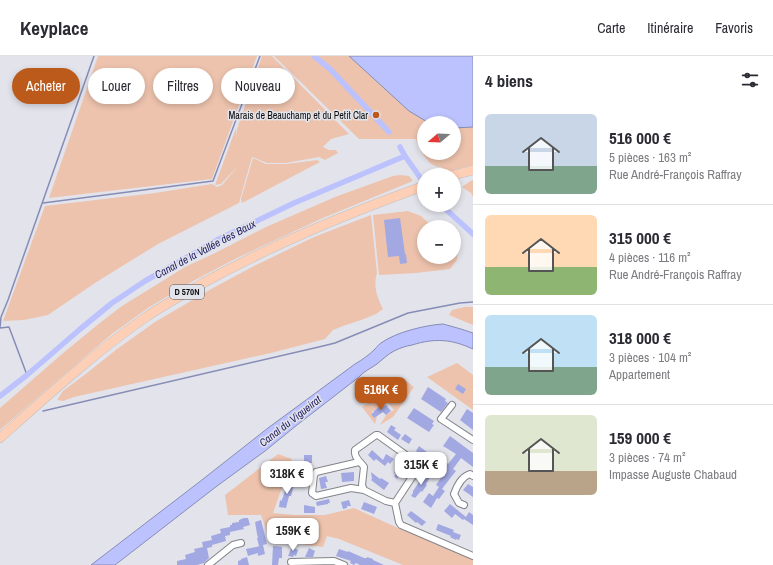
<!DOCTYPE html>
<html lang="fr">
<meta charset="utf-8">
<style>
:root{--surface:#fff;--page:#f2f2f3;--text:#2b2b33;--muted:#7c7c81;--line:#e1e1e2;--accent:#bb5a1a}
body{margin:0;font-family:"Archivo Narrow",sans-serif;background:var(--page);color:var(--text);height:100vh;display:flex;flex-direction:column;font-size:15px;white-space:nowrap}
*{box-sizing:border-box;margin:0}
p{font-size:13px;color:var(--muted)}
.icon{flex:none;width:22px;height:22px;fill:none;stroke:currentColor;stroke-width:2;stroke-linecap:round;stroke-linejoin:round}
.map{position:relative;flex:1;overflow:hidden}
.side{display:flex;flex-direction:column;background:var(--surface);width:300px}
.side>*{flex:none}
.top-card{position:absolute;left:12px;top:12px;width:380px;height:36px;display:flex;gap:8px}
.needle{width:26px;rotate:251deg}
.fabs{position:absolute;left:417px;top:60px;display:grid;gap:8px}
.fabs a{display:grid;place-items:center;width:44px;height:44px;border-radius:50%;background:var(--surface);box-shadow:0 2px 6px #0003;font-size:20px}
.price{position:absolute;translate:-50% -34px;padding:0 9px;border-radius:8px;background:#fff;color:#222;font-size:13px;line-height:26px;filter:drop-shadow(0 1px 2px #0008)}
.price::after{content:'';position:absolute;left:50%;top:24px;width:12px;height:9px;margin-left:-6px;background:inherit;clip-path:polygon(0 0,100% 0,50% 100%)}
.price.current{background:var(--accent);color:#fff}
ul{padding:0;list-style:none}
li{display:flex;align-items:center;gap:12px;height:100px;padding:0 12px}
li+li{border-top:1px solid var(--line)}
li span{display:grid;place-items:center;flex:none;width:112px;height:80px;border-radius:6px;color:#555}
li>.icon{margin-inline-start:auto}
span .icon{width:48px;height:48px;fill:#fffc;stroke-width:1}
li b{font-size:17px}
h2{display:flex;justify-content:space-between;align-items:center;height:48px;padding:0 12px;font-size:17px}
.chip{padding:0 14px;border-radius:18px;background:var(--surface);box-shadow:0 2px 6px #0003;font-size:14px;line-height:36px}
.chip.current{background:var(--accent);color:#fff}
header{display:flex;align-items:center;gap:24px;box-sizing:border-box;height:56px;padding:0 20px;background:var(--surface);border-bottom:1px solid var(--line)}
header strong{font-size:19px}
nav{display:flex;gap:22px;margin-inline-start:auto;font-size:14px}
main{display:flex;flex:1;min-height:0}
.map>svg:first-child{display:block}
.green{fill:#edc3ad;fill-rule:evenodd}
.water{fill:#bbc2fd;stroke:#878cb6}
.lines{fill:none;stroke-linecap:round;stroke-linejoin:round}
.stream{stroke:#878cb6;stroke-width:1.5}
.canal{stroke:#bbc2fd;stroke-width:5.5}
.building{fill:#a2a8e2}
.minor-casing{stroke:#83848a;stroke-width:8}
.primary-casing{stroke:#c0c0c1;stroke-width:10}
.minor{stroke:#fff;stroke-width:6}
.primary{stroke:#fdcfb6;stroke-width:9}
.poi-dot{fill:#bb5a1a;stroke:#e3e4eb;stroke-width:1.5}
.labels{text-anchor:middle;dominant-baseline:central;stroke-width:3;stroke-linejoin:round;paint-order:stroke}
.shield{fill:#e3e4eb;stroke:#4d4e51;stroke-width:1}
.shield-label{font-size:9px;font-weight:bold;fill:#0d0d0f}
.poi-label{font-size:10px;fill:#0d0d0f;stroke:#e3e4eb;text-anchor:end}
.water-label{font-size:11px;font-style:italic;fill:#262365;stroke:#e3e4eb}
</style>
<header>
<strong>Keyplace</strong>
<nav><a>Carte</a><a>Itinéraire</a><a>Favoris</a></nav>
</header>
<main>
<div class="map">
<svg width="473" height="509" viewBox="0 0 473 509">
<rect width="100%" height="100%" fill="#e3e4eb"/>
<!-- green -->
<path class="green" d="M98 0H257L212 123 49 142Z
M262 0H272L349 78 331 83 323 91 329 94H336L338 97 325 104 319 101 286 107H267L252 101 239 147 158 188 98 225 48 259 24 264 3 265 45 150 155 137 212 128 217 131 222 129 239 109 221 128 215 129 236 72 237 81V73Z
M274 0H473V109L447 116C440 109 440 112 433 109 427 106 417 90 416 83H359ZM424 67H454V97H424Z
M253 102 266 108H286L310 105 317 104 320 106 242 147 241 143Z
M400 119 409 120 413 125 323 162 237 202 195 224 148 252 112 278 54 327 0 374V352L62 298 101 266 122 250 185 211 215 197 266 171 335 141 393 120Z
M473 124V141L471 137 462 131 469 126Z
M408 155 421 160 433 171H424V201H454V190L458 194 457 204 450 213 416 217 379 219 373 159Z
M371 159 377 217C373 230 377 241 383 253L376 258 364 263 343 270 333 274 325 283 271 297 74 341 63 345 57 344 63 335 87 317 117 293 155 266 213 232 254 210 314 181Z
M465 251H473V269L449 259 452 254Z
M457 307 473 319V354L427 321Z
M405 324 414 331 393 361 380 369 386 359 394 354 386 344 371 357 374 362 377 360 375 368 362 351Z
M278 398 292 403 273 457 295 459H325L354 452 400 473 473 502V509H403L339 483 327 480 323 491 270 484 261 459H228L225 439Z"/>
<!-- water -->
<path class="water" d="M349 0H473V71L454 72V67H429L409 55Z
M443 268 461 273 473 277V293C451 283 435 282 412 289 406 290 400 292 394 295 388 298 382 304 377 308 370 313 364 315 359 321L297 369 265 395 217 430 115 509H91L198 427 268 372 355 308C362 304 369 299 375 293 377 291 379 288 381 287 396 276 426 269 443 268Z"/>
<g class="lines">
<!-- stream -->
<path class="stream" d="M43 147 213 125 260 0
M0 272 1 261 8 244 94 0
M0 272 9 271 27 319
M43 355 323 290 335 287 408 257 460 247 473 246"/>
<!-- canal -->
<path class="canal" d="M314 0 330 13 389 76
M400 91 405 100
M441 149 473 178
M0 340 27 319 79 274 112 247 145 225 219 183 294 147 405 100 424 127"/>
</g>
<!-- building -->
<path class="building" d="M400 162 405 198H406L407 207 400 208 399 200 388 201 384 164Z
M458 328 466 333 463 338 455 333Z
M428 331 446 343 445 345 448 347 441 356 421 343Z
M381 349 383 351 386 349 391 355 386 359 383 356 374 362 371 358 374 356V355Z
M414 352 434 365 432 368 434 369 429 376 407 362Z
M467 353 473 357V374L460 364Z
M391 369 396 372 394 374 401 379 398 384 387 376Z
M405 378 412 383 409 388 401 383Z
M450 380 473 397V411L461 402 453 413 456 415 452 420 442 433 439 431 445 435 439 443 437 442 431 452 423 446 429 437 433 440 439 431 436 429 444 417 432 408 434 405 427 401 426 402 416 395 419 390 435 402 437 400 448 408 456 398 443 390Z
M372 394 383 404 386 398 394 403 390 408 388 406 385 410 376 403 374 405 368 399Z
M304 399H312V407H304Z
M399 410 405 414 400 421 399 420 397 423 394 420 396 418 394 417Z
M306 413V420L294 421V414Z
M354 416V425L342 426 341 417Z
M371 416 380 423 381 422 389 427 384 434 371 424 372 423Z
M426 417 431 420 426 428 427 429 422 436 421 435 415 442 411 440 413 437V435L424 419 425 420Z
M326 420 328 426H325L327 432 321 433 319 422Z
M287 427 294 428 291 440H289L286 452 279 451 280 444 282 445V442H283Z
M468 428 473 431V441L463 434Z
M329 443 330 447H328V448L317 450 316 446Z
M349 444 351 450H347V452L343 453 341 446Z
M364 446 377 451 374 458 361 453Z
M450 448 466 461 469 456 473 459V469L464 463 463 464 455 458 452 462 444 455Z
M304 449 315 451V457H304Z
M411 455 426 466 422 470 417 466 416 467 407 459Z
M244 462H248L250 469 243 471 244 473 230 476V479L225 480 226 485 212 489V491L207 492 209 502 204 507 197 509H177V505L186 503 185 499 195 496 194 493 203 491 202 486 212 484 211 480 221 477 220 473 230 471V469H232V467L239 466V464Z
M261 464 267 488 263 489 265 498 258 500V497L248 500 246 493 256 491 260 490H259L257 482H258L257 478 255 466Z
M438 468 454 474 453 476 461 479 459 484 456 483V484L450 481 451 480 436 474Z
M273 490 282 491V502H279L278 509H272Z
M292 491 298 494 296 500 294 499 293 501 288 500Z
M309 492 315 495 313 501H305Z
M339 493 348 496V495L364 502H367V501L373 503V504L384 509H360L356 507 354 509 350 507 351 505 336 500Z
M247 501 249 509H238V505L241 504V503Z"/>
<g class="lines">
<defs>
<path id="minor" d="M452 349 441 363 473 384
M359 406 316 416 314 419 312 437 316 440 351 432 364 434
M395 447 386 445 364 434 362 429 364 411C360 405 354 402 355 394L376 379H378L417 407 418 412 395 447 399 466 401 469 473 500
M464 449 459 447 454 438C457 430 461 421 470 418L473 420
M291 506 334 505 344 509
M208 509 233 489 241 487"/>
<path id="primary" d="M454 119 473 114
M0 382C47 340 94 297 146 261 164 249 184 238 203 227 274 188 348 157 424 130"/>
</defs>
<!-- minor casing -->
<use href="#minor" class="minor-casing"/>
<!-- primary casing -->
<use href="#primary" class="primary-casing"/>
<!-- minor -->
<use href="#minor" class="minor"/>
<!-- primary -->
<use href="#primary" class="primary"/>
</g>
<!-- markers -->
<circle class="poi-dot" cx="376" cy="59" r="4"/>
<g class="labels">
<!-- shield labels -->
<rect class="shield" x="170" y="229" width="34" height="14" rx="3"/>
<g class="shield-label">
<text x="187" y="236">D 570N</text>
</g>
<!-- poi labels -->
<g class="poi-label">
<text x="368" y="59">Marais de Beauchamp et du Petit Clar</text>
</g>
<!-- water labels -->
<g class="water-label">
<text transform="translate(205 193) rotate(-28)">Canal de la Vallée des Baux</text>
<text transform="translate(290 365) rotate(-38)">Canal du Vigueirat</text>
</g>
</g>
</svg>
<div class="fabs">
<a><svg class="needle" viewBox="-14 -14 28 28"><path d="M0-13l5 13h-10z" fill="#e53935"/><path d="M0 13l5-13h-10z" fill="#7c7c81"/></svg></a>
<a>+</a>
<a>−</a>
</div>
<b class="price current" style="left:381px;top:355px">516K €</b>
<b class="price" style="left:421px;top:430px">315K €</b>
<b class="price" style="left:287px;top:439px">318K €</b>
<b class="price" style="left:293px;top:496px">159K €</b>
<div class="top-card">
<a class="chip current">Acheter</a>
<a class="chip">Louer</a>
<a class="chip">Filtres</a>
<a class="chip">Nouveau</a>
</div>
</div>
<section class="side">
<h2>4 biens<svg class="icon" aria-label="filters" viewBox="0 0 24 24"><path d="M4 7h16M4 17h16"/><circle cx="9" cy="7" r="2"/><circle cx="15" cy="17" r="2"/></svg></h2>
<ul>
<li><span style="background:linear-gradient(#c9d6e8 65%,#7fa58c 0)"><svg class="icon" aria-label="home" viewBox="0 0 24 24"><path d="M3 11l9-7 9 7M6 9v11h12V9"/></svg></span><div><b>516 000 €</b><p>5 pièces · 163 m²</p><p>Rue André-François Raffray</p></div></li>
<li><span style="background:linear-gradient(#ffd9b3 65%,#8fb573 0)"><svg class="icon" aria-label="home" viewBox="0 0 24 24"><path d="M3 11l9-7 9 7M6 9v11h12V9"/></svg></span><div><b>315 000 €</b><p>4 pièces · 116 m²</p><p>Rue André-François Raffray</p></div></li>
<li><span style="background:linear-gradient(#bfe0f5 65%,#7fa58c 0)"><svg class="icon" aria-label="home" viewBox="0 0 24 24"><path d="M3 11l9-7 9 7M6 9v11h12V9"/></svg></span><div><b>318 000 €</b><p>3 pièces · 104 m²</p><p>Appartement</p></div></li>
<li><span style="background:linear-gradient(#dfe7d0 70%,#b9a48a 0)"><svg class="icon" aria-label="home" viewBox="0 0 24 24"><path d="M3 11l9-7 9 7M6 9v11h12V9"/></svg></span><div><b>159 000 €</b><p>3 pièces · 74 m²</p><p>Impasse Auguste Chabaud</p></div></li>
</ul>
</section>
</main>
